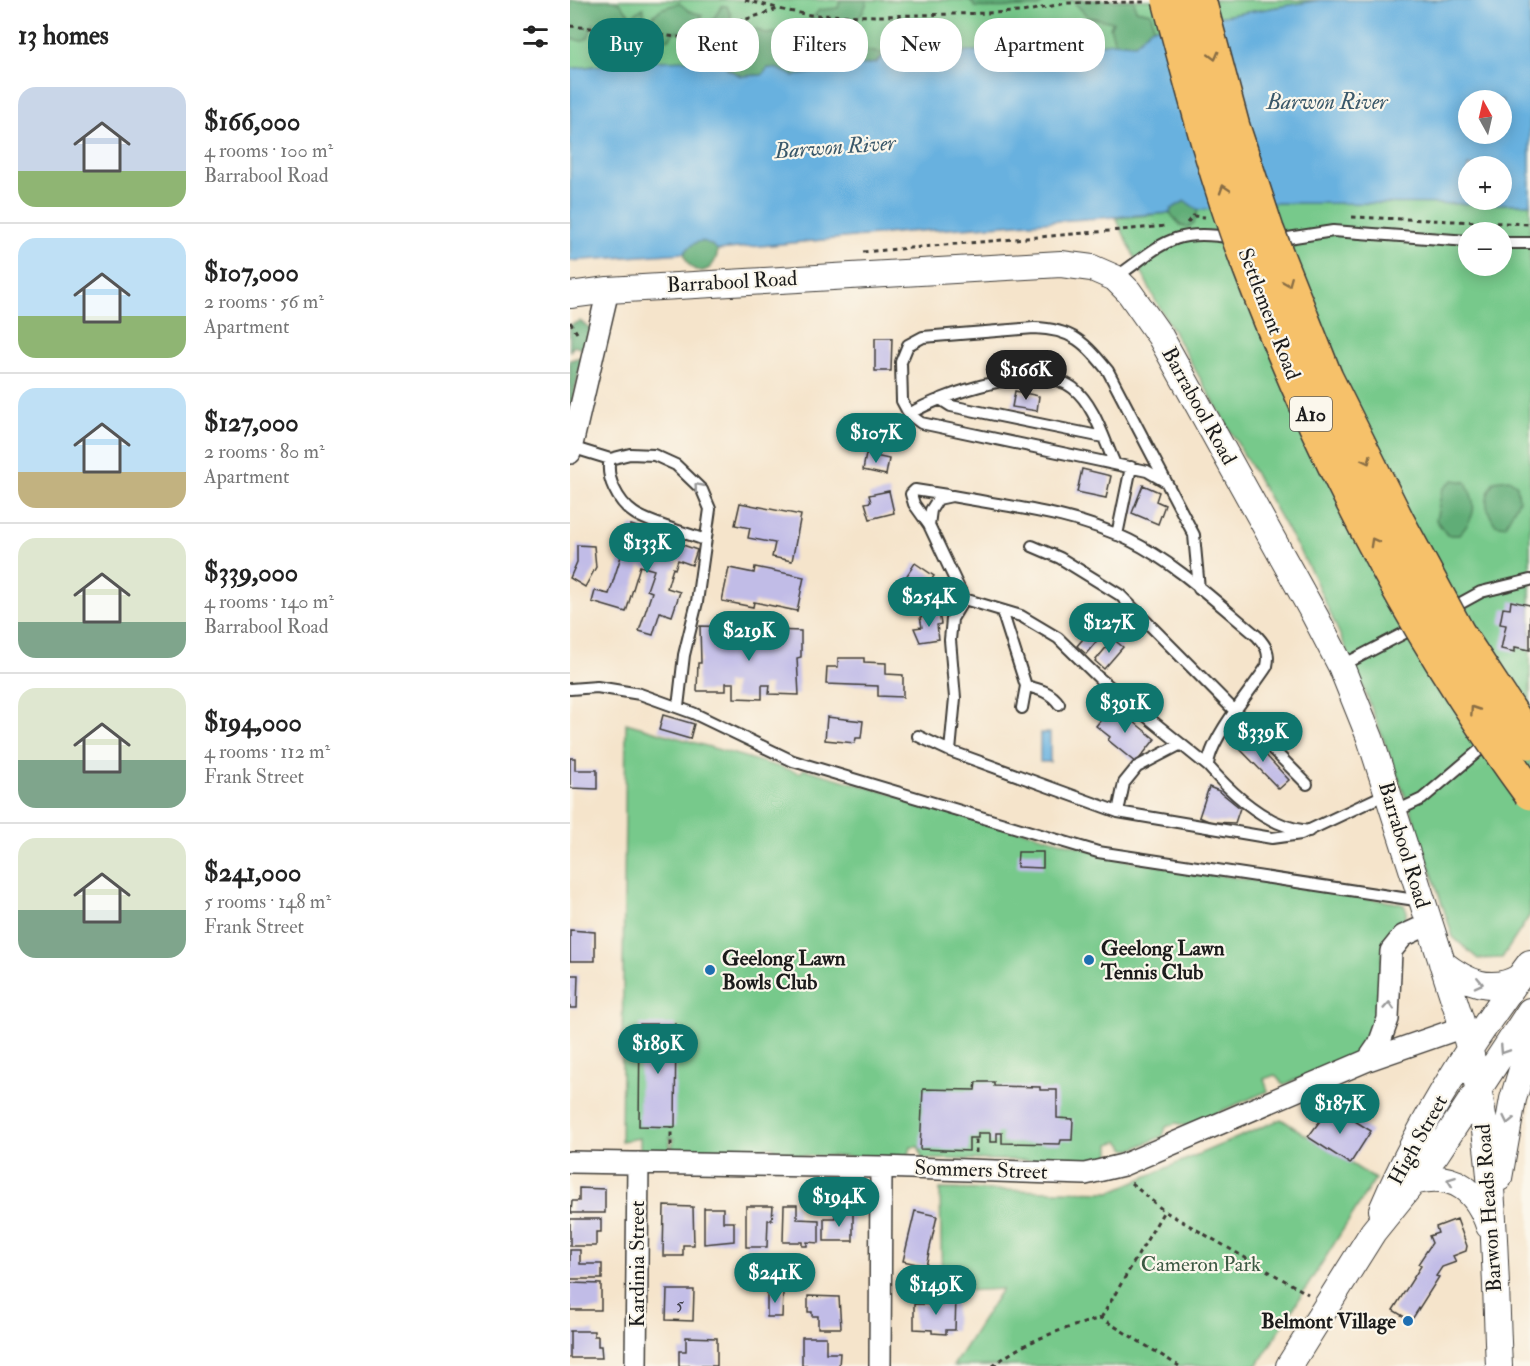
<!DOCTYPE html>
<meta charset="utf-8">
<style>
:root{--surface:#fff;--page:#f2f2f2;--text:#222;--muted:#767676;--line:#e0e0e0;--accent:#0f766e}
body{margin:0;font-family:"IM FELL Double Pica",serif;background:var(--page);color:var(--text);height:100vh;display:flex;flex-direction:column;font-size:22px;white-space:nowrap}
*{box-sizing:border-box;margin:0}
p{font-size:20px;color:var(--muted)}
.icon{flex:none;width:33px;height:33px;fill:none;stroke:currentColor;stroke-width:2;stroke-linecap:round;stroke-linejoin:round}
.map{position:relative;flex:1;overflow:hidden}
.panel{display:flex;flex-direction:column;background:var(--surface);width:570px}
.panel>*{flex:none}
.guide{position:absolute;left:18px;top:18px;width:570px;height:54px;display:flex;gap:12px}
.needle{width:39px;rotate:352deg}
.buttons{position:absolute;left:888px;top:90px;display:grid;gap:12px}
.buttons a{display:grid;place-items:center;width:54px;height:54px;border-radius:50%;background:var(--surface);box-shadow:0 3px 15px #0003;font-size:30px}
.price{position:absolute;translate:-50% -51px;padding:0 14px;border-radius:21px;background:var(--accent);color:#fff;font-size:20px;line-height:39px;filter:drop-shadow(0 2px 3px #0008)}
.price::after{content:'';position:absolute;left:50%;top:36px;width:18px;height:14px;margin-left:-9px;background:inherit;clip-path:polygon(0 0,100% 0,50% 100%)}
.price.selected{background:#222;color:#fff}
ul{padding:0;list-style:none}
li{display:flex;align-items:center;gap:18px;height:150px;padding:0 18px}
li+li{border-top:2px solid var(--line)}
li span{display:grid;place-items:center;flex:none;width:168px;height:120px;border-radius:18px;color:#555}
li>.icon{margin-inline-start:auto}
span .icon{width:72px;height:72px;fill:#fffc;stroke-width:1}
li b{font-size:26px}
h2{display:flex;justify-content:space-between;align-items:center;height:72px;padding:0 18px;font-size:26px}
.chip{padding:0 21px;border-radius:24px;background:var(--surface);box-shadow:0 3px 15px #0003;font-size:21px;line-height:54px}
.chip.selected{background:var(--accent);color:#fff}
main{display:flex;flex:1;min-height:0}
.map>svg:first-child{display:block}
.green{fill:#77c98b;stroke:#4a7254;stroke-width:1.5;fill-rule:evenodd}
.forest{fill:#61ad77;stroke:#3e644a;stroke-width:1.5}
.water{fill:#67b1df;stroke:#42667e;stroke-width:1.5;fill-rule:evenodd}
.building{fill:#c1bce7}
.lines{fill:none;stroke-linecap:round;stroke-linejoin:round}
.service-casing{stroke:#3d3a36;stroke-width:14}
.minor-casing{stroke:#3d3a36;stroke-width:24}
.tertiary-casing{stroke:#3d3a36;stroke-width:28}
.path{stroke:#3d3a36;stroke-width:3;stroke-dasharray:4.5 4.5;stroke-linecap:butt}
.service{stroke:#fff;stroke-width:10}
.minor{stroke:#fff;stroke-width:21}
.tertiary{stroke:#fff;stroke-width:26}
.trunk-bridge-casing{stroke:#3d3a36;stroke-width:36;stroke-linecap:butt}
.trunk-bridge{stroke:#f6c16b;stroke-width:33}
.oneway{stroke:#896e44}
.oneway2{stroke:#999}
.poi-dot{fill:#1f6fb2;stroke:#fbf7ec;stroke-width:2}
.labels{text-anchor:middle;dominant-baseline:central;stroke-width:4.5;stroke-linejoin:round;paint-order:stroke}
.number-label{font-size:18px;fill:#45444f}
.shield{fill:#fbf7ec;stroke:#5f5e5a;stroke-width:1.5}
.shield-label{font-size:20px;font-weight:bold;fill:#1c1c1c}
.street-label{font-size:21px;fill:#1c1c1c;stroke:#fbf7ec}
.poi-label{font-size:21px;font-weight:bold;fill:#1c1c1c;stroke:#fbf7ec;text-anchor:start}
.park-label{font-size:21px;fill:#3c5943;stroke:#fbf7ec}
.water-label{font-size:22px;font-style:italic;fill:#3a586a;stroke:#fbf7ec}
</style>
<main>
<section class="panel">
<h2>13 homes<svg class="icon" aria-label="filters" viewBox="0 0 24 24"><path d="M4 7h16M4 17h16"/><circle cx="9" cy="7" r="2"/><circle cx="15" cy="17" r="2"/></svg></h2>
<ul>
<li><span style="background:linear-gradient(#c9d6e8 70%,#8fb573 0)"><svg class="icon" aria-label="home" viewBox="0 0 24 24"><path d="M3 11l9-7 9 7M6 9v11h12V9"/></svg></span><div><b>$166,000</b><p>4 rooms · 100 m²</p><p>Barrabool Road</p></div></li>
<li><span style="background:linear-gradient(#bfe0f5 65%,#8fb573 0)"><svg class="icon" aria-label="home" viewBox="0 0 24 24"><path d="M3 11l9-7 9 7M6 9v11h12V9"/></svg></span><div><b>$107,000</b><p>2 rooms · 56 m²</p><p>Apartment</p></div></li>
<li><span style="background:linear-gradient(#bfe0f5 70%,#c2b280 0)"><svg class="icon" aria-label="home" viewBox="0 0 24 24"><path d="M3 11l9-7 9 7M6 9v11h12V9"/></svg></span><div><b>$127,000</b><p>2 rooms · 80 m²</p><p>Apartment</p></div></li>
<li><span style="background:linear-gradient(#dfe7d0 70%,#7fa58c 0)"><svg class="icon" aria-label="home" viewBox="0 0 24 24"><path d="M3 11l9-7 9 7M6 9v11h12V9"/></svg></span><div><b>$339,000</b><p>4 rooms · 140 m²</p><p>Barrabool Road</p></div></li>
<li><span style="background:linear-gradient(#dfe7d0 60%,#7fa58c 0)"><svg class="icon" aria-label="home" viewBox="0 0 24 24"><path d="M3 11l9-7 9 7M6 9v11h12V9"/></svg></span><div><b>$194,000</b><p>4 rooms · 112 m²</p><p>Frank Street</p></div></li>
<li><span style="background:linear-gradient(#dfe7d0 60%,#7fa58c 0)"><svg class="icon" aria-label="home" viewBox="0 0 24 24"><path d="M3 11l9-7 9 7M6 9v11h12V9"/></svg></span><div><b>$241,000</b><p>5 rooms · 148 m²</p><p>Frank Street</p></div></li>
</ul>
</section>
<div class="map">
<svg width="960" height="1366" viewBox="0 0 960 1366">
<rect width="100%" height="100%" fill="#fbf7ec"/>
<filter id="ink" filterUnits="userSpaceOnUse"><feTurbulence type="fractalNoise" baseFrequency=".0167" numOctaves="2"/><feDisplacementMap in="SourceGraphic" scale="12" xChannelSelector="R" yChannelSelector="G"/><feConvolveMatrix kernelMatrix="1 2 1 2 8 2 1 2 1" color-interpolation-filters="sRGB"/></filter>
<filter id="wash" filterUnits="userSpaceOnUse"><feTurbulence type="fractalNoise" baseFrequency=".008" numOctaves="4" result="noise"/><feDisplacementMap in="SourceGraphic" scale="24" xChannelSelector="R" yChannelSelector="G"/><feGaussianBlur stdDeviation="1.35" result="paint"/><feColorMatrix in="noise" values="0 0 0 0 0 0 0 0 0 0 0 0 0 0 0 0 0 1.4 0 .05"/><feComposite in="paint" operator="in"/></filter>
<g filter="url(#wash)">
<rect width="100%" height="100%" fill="#f5e4cb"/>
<!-- green -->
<path class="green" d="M0 0H750L581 28 551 45C531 39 512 53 494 50 487 48 482 38 478 33L475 47 414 61 59 62 0 69Z
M824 202 960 204V915L932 958 908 959 883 937 845 822 792 684 742 573 584 298 546 218 600 213 601 209 628 210 707 203ZM898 232H932V266H898Z
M56 723 230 773 234 769 560 861 828 903 834 905 837 911C834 928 818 933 814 949 808 973 815 999 810 1023 804 1056 741 1073 713 1085L705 1075 694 1079 698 1091 616 1126 606 1123 596 1127 593 1136 561 1150 556 1149 549 1141 540 1144V1157L526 1161 352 1159 349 1147H341L338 1158 206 1155 204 1147H195L193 1155 102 1154 103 1138 100 1137V1153H70V1138L51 1141Z
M711 1119 805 1179 687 1366H383L432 1289 372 1292 370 1189 540 1192Z"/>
<!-- forest -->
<path class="forest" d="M0 0H44L50 3 61 16 73 8 75 19 70 22 69 27 61 30 23 24 18 38 11 41 0 38Z
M270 0H297C296 13 285 18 281 29 274 49 303 52 315 54L306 63 224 76 208 69 198 68 192 75 171 76 157 69 151 48 162 36 187 29 196 34 233 30 249 10 268 8Z
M400 0H472V4L468 7C447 6 426 9 405 7Z
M502 0H564L566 10 581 13 584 28 565 44 545 43 540 27 543 22 518 17Z
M109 3 119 11 132 15 130 24 123 32H104L99 39H88L75 31 73 25 91 9Z
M152 6H157L161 16 157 30 152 32 144 27 142 21Z
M615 200 628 210 624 223 618 227 611 226 600 213 601 209Z
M129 240 138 242 148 250C145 276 120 279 114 253L121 244Z
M10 321 20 328 14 350 4 346 0 351V325Z
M10 357 12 359 0 414V360Z
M939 479 947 485 949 500 935 526 925 524C914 507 914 498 924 481Z
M883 480 896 482C907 505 907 516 889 535H877L866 520 872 490Z"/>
<!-- water -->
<path class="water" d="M750 0H960V204L707 203 628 210 615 201 601 209 600 213 337 232 148 250C134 238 126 238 114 253L0 261V69L59 62 152 59 157 69 171 76 192 75 198 68 208 69 224 76 306 63 315 54 360 55 361 57 393 56 394 51H425L426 46 476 42 478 32H485V42L495 50 542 42 565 44 581 28ZM898 100H932V134H898ZM898 166H932V200H898Z
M470 733H480V762H470Z"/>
<g id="blocks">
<!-- building -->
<path class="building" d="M305 338H322L321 371H305Z
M445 391 469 396 467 411 442 407Z
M296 454 319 459 316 475 293 470Z
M512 469 541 476 536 498 507 492Z
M573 485 589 492 586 501 595 505 588 524 562 513Z
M319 491 324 513 300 519 295 503 301 502 299 495Z
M170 503 231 515 222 561 202 557 205 543 178 538 180 528 165 525Z
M61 525 113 542V545L127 550 122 565 108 560 105 569 103 568 97 588 110 592 102 616 90 612 83 635 69 631 82 592 77 590 84 570 70 566 56 612 22 602 25 591 39 594Z
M7 545 24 546 26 567 15 587 0 578 7 562Z
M345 563 364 576 343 607 333 600 328 589Z
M185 567 234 577 227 611 184 602 183 607 152 601 159 568 184 573Z
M941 601 960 605V650L945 647V652L931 649 936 625 930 624 933 608 940 609Z
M369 613 371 624 367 625 369 639 350 642 344 628 352 627 350 617Z
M525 625 534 632 516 654 507 646Z
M130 626 160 627V636L196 634V638H202V630L231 631V657L227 658 229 695 199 694 200 685H192V699L164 698V683H156V691H127L128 663H131Z
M543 639 553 647 534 669 525 661Z
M268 658H294V662L316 663V674L333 675V697L308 696V686L256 684 257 667H268Z
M543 705 585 739 566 763 538 740 540 737 526 726Z
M93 715 124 724 120 739 89 730Z
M257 717 293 721 291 738H286L285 743 255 740Z
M679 737 719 780 709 789 668 747Z
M0 758H5V770H27V789L0 788Z
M639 787 649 791 670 808 665 823 641 822 629 817Z
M448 852H473V868L447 867Z
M0 930 25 932V961H0Z
M0 975H8L7 1008H0Z
M70 1024H106L105 1127 69 1126Z
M406 1082H424V1086L470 1087V1090H487V1118L503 1119 502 1140H491L490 1144 432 1143V1133H427V1142H420V1133H408V1138H399V1151L350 1149 353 1089 405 1090Z
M761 1106 801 1131 780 1164 738 1137Z
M9 1188 35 1189V1213H1L2 1201H9Z
M214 1205H227V1219L249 1220V1243L237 1242V1246H232V1242H213Z
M94 1206 123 1207 124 1245H113V1256H93Z
M176 1206H203L202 1220H198L197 1247H176Z
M134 1208H153V1222H164V1241L134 1244Z
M345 1211 367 1216 356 1266 333 1261Z
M270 1212H283V1241H254V1218H265V1214L270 1215Z
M0 1219H31V1232H26V1246H0Z
M887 1219 897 1246 896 1251 883 1256 886 1262 872 1267 866 1276 869 1277 841 1321 823 1310 851 1266 848 1264 862 1243 859 1236 868 1233 866 1227Z
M0 1250H10V1264H32V1279H0Z
M0 1283 31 1284V1310H0Z
M97 1290H124L123 1321 96 1320Z
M197 1292H213L212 1317H197Z
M238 1296 269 1297 271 1328H248V1316H242V1312H238Z
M372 1297H386L385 1330H376V1334L362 1333V1330L344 1329V1304L372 1305Z
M0 1331H24V1336H28V1346H31L32 1358H0Z
M116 1337 147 1338V1366H109V1351H116Z
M232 1337H256V1353H270L269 1366H232Z"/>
</g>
</g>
<g filter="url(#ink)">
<use href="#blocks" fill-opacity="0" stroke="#3d3a36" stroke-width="1.5"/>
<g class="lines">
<defs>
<path id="service" d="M705 240 763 231 898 241
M932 243H960
M545 278C592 245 602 227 663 238
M370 399 381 406 533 437
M339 414C373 394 468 361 503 388 524 404 534 440 545 464
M1 447 40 459 60 454 84 455 106 465 132 490 140 509 127 602 114 655 108 707
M40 459C35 477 48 502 64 513 78 523 117 533 135 540
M596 482 577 471 351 423 339 414 332 401 331 362 338 345 353 337 464 328C503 329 515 343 538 371L624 535 629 589
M359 525 344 504 341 494 345 490 377 495
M547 535 561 467
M462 546 490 558 550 595 737 784
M394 599 451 616 488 638 529 678 638 766
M880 609 911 592 960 580
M432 611 456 686 452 708
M771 666 848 626
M456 686C469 689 481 692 489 704
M0 689 27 687 70 694 123 713 223 761 528 852 852 901
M348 736 380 751 548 812 702 838 731 834 818 793
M380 751 385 698 380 640 382 619 394 599 359 525 361 510 368 499 382 496C440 507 505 513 559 540 606 563 647 603 687 636 696 646 700 652 697 666 682 690 639 739 638 766 664 796 699 828 739 831
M548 812 554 783 567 767 611 744
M824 812 852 799 919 742"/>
<path id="minor" d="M0 453 38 290
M798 1060 809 1044 818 1019 821 951 833 936 859 924
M0 1162 311 1167 515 1174 553 1165 798 1060 893 1027
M66 1366 68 1163
M310 1366 311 1167"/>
<path id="tertiary" d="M0 295 38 290 491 264 522 268 545 278 559 292 590 336 745 616 771 666 800 738 897 1040C926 1145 924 1258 929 1366
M872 963C896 982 921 994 950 977
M929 1178 943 1099 960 1043
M847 1181C885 1172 907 1191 919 1226
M812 1210C848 1125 905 1036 960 963
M719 1366 803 1232 866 1154 960 1011"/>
</defs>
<!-- service casing -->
<use href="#service" class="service-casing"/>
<!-- minor casing -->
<use href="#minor" class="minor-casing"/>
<!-- tertiary casing -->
<use href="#tertiary" class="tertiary-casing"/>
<!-- path -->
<path class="path" d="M175 0 207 8
M0 26 118 38 208 9 240 15 313 16 452 12 497 3 576 2
M782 217 960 224
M617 223 623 216 635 217
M293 252 597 226
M0 322 7 333
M101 1146V1127
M406 1153V1138
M561 1183 594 1211 738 1294
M531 1318 594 1211
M423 1366C455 1340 492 1329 531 1318L609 1366"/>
<!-- service -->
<use href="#service" class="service"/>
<!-- minor -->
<use href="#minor" class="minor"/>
<!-- tertiary -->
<use href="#tertiary" class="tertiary"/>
<defs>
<path id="trunk-bridge" d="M599 0C622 87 645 177 677 261 748 449 841 631 960 793
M629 0 663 127 697 230 756 378 827 520 888 633 960 742"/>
</defs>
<!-- trunk-bridge casing -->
<use href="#trunk-bridge" class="trunk-bridge-casing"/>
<!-- trunk-bridge -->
<use href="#trunk-bridge" class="trunk-bridge"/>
</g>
<!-- one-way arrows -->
<defs><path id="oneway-chevron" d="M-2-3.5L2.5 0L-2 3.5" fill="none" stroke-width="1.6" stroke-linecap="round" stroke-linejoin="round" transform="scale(1.5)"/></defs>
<g class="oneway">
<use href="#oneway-chevron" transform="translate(644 56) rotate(75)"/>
<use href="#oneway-chevron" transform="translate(654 189) rotate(-108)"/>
<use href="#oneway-chevron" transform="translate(718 282) rotate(68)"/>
<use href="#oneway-chevron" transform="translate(797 460) rotate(63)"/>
<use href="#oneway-chevron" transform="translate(804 542) rotate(-119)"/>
<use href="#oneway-chevron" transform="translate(904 710) rotate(-124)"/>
</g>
<g class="oneway2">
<use href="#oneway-chevron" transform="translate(128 487) rotate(-130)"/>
<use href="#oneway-chevron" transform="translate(909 983) rotate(13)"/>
<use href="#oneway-chevron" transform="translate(819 1006) rotate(-86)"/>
<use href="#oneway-chevron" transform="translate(934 1050) rotate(123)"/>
<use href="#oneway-chevron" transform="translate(938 1120) rotate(102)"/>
<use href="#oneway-chevron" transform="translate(881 1181) rotate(-160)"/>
</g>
</g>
<!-- markers -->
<g class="poi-dot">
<circle cx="519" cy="960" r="6"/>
<circle cx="140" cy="970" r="6"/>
<circle cx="838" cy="1321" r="6"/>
</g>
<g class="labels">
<!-- number labels -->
<g class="number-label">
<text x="110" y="1304">5</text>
</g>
<!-- shield labels -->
<rect class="shield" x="720" y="397" width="42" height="34" rx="4.5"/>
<g class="shield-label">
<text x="741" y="414">A10</text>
</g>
<!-- street labels -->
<g class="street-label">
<text transform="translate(162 282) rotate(-3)">Barrabool Road</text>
<text transform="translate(699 314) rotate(69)">Settlement Road</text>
<text transform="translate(629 406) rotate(61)">Barrabool Road</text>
<text transform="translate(834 845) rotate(73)">Barrabool Road</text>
<text transform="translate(848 1140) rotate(-61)">High Street</text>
<text transform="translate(411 1170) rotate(2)">Sommers Street</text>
<text transform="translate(919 1208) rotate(-94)">Barwon Heads Road</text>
<text transform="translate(67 1264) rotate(-90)">Kardinia Street</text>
</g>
<!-- poi labels -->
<g class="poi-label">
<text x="531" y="948">Geelong Lawn<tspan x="531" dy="24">Tennis Club</tspan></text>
<text x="152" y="958">Geelong Lawn<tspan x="152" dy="24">Bowls Club</tspan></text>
<text x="826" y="1321" text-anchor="end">Belmont Village</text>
</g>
<!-- park labels -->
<g class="park-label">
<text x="631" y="1264">Cameron Park</text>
</g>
<!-- water labels -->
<g class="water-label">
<text x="757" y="102">Barwon River</text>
<text transform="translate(265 147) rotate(-4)">Barwon River</text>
</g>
</g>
</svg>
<div class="buttons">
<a><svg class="needle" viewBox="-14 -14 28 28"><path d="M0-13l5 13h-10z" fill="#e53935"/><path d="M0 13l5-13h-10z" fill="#767676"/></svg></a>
<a>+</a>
<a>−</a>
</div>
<b class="price selected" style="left:456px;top:401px">$166K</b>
<b class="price" style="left:306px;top:464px">$107K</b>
<b class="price" style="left:77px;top:574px">$133K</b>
<b class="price" style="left:359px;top:628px">$254K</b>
<b class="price" style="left:539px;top:654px">$127K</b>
<b class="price" style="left:179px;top:662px">$219K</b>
<b class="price" style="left:555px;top:734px">$391K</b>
<b class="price" style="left:693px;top:763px">$339K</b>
<b class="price" style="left:88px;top:1075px">$189K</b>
<b class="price" style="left:770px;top:1135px">$187K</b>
<b class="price" style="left:269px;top:1228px">$194K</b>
<b class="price" style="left:205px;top:1304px">$241K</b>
<b class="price" style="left:366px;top:1316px">$149K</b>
<div class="guide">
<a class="chip selected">Buy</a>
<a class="chip">Rent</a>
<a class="chip">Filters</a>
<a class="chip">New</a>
<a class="chip">Apartment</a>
</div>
</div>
</main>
